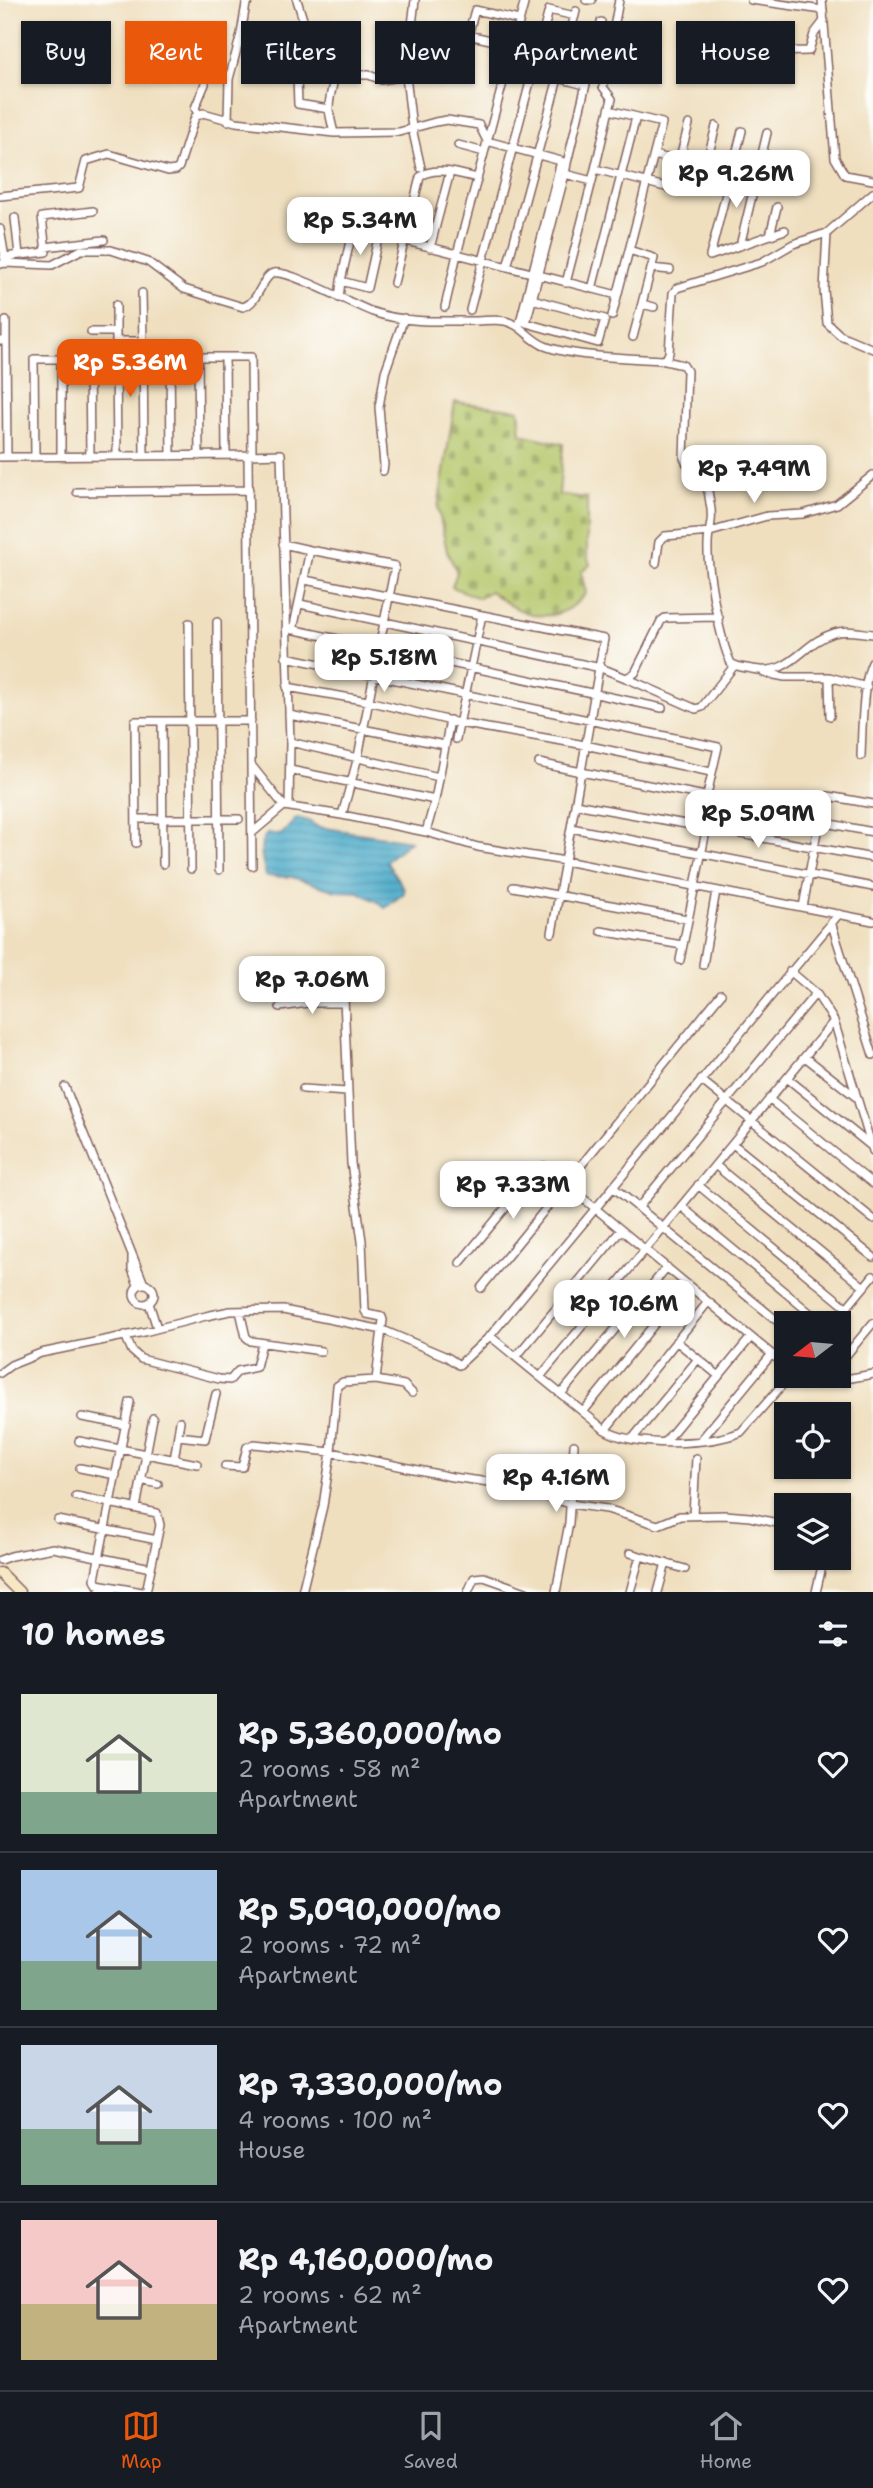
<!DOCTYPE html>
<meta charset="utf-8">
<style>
:root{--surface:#171b24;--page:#242831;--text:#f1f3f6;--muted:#9ea1a6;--line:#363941;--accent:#ea580c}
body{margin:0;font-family:"Shantell Sans",sans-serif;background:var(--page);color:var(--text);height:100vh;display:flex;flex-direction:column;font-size:26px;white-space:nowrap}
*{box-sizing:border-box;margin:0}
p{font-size:23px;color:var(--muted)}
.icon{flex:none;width:38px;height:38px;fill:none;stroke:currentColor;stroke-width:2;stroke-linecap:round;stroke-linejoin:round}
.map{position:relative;height:1592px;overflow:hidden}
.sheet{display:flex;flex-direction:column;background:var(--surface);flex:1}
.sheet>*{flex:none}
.hud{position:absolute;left:21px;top:21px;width:831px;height:63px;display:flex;gap:14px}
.needle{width:46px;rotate:254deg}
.tools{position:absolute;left:774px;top:1311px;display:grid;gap:14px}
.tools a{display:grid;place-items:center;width:77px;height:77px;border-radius:0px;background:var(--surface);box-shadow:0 2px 5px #0004;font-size:35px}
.price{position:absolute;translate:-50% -60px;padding:0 16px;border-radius:14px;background:#fff;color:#222;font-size:23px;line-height:46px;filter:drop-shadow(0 2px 4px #0008)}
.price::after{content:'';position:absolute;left:50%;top:42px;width:21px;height:16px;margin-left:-10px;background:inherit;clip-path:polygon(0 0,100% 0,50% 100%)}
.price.current{background:var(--accent);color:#fff}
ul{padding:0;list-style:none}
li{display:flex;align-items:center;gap:21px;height:175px;padding:0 21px}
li+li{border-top:2px solid var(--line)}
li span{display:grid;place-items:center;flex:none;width:196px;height:140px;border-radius:0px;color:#555}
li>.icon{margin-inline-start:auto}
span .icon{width:84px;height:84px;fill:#fffc;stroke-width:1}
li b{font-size:30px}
h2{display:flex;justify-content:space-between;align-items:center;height:84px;padding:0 21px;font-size:30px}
.pill{padding:0 24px;border-radius:0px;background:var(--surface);box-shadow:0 2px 5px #0004;font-size:24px;line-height:63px}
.pill.current{background:var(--accent);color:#fff}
.tabs{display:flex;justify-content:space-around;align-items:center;height:98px;border-top:2px solid var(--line);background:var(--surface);font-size:19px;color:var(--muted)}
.tabs a{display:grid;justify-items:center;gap:4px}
.tabs .current{color:var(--accent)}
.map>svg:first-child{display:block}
.cemetery{fill:url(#cemetery-stones);stroke:#7f724a;stroke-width:2}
.water{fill:url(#water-rules);stroke:#4b667b;stroke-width:2}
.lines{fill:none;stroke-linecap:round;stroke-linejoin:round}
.street-casing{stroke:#84625f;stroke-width:10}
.secondary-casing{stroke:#84625f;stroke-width:13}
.street{stroke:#fff;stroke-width:7}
.secondary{stroke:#f7e8c3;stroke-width:10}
</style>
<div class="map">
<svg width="873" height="1592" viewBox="0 0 873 1592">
<defs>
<pattern id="cemetery-stones" width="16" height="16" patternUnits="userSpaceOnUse" patternTransform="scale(1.75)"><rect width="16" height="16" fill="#b4c669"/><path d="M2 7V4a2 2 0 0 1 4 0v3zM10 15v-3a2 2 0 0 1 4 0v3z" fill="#94a057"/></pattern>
<pattern id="water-rules" width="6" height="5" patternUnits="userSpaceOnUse" patternTransform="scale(1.75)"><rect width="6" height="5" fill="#4caccb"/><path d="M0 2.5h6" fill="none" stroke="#418ba5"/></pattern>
</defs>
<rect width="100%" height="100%" fill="#fdfcf7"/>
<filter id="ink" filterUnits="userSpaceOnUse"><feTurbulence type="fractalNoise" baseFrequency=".0143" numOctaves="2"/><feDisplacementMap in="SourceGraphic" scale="14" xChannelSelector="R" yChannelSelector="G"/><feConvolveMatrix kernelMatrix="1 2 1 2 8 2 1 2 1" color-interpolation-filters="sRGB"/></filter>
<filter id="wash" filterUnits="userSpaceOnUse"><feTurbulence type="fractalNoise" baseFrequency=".00686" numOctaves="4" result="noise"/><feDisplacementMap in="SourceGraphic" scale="28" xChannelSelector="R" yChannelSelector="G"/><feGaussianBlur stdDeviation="1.57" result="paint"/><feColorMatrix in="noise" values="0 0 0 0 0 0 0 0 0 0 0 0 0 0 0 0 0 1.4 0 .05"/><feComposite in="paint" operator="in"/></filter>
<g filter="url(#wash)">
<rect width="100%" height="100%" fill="#efdfbf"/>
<!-- cemetery -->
<path class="cemetery" d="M455 402 519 410 521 434 563 444 559 495 587 498V555L590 565 581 572 586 593C556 629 522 617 490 591L479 598 452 587 457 572 447 551 438 508Z"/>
<!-- water -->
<path class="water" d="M297 818 308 821 318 827 410 841 386 861 404 889V893L385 908 378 902 359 892 336 891 292 877 266 876C263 861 256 844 268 833L281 835Z"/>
</g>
<g filter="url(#ink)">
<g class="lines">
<defs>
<path id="street" d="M297 0 310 42 331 44C345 61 328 89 329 110 330 117 332 125 334 133
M415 0 406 76 412 128 421 168
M586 0H592
M751 0 823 10
M822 0 835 158 845 175 873 180
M310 42 300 46 296 51 298 104 329 109
M513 45 468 35 475 10 519 20
M767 52 809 51 814 34 824 21
M560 71 535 63 549 10 575 16
M559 74 576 11
M354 75H369L382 80 406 76
M609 110 612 99 603 87 619 0
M198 114 195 108 205 84
M228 121 229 79 241 34 246 4 250 0
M742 131 710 256 785 230
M458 145 484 152
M654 155 757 181
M561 161 567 163 565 174 592 181 595 169 681 191
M679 161 689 124
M567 163 601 22
M595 169 609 110 662 123 612 316
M705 169 716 126
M0 196 79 188 86 161 109 154 168 171 176 170 179 167 195 117 203 113 236 122 334 133 399 132 435 122 447 120 479 125 487 141 561 161 519 326
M15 218 19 255
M340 224 617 295
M0 229 5 258
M827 233 824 290 827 323 840 335 873 349
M770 235 777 207
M740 246 767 133
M45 247 104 240
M430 248 450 172
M629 250 654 258 633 337
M4 257 46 252 42 217 93 211
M0 264 5 263 52 265 81 250H111L148 262 184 289 243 307C259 303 262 275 274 273 290 270 355 306 373 312 403 323 442 321 474 321 484 321 495 319 505 321 523 325 529 340 545 346 573 357 630 358 661 360L666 359 669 353 673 293 677 288 762 262 793 244 827 233 873 193
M507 267 558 78 585 85
M651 268 670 270
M341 281 367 288 379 234
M394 283 420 177C434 165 461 174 477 178
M566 283 592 181
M592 289 636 117
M142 293 143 341
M339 298 341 281 353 228
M532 299 605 319 598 343 526 323 565 174
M642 304 654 307
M116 305V359
M445 307 457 254 524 4
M470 310 535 63 531 59 511 53
M6 321V341
M91 332H116
M0 341H6L7 457
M116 341H143L144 456
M143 357H251L252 455
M170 357 171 456
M198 357 199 456
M225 357 226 455
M61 359V456
M89 359 90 456
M661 360 683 365 687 371 684 458C688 469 694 469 702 477 707 483 709 495 710 503 714 522 708 529 708 545 707 571 720 641 731 663 738 668 744 667 752 669 792 677 801 643 834 633 846 629 861 633 873 634
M248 455 281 454 290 742 289 806
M0 457 248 455 252 866
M35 457 34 359H116L117 456
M383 471 384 465 379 407 385 372 404 318
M77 492 249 490
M283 544 310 550
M656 563 659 542 665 536 710 532 767 516 803 514 837 504 873 475
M305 580 482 615
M300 604 601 668 626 678 635 673 661 621 665 618 719 617
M217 622 219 870
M189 623 191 869
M286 628 662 708
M293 630 310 550 395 566 358 757 342 815
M286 657 718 747 700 825
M764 673 785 677H829L867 687
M829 677 830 716
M626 678 696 709 702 707 734 666
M287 687 368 701 459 723 585 745 711 772
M289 715 445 745
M162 721 163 864
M456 739 482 615 604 639 581 772 539 763
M290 742 439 777
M861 756C862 734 862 679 873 661
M252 766 284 806 252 833
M290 770 435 800
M575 804 873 858
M284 806 342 815 426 832 478 847 565 861 873 921
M136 819H239
M820 822 873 832
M571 828 873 887
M426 832 435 800 450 720
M136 843 135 721H251
M513 887 687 919
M803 907 823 799 828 796 873 804
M831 922 873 1055
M601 931 682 945
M552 933 581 772 705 796
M680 960 707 826
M703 965 716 891
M790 971 816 993 834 1021 873 1151
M280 1007 307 1003H343
M805 1057 856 1097
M787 1078 871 1146
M701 1080 873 1219
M65 1087 144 1284
M303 1089 347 1092
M769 1099 873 1184
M733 1144 873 1257
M715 1165 864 1287
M698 1185 847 1308
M613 1187 786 1328
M681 1206 822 1323
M638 1208 816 993
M132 1257V1269L138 1285
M460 1263 538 1169 544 1166 786 1366
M134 1294a10 10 0 1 1 20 0a10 10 0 1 1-20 0Z
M481 1288 721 994
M149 1303 157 1328
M240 1311 246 1337 251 1341 321 1351
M834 1323 873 1276
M125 1335 132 1351 141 1359 219 1379 230 1380 238 1371 256 1367 262 1343
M490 1336 605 1430C635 1448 709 1445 741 1432L790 1376
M676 1341 719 1376
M516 1357 621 1230
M838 1365 873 1323
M0 1373 11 1365 41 1353 144 1332 206 1316 230 1311 283 1310 383 1330 447 1357 459 1365 490 1336 839 914
M798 1376 813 1385 873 1374
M540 1377 834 1021
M376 1380 404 1385 412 1393
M561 1394 667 1267
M130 1402 95 1579 97 1584 142 1592
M583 1412 687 1284
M82 1417 126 1425
M605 1430 708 1302
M178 1436 205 1439 216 1394
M633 1438 698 1359
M701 1440 772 1354
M79 1441 197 1464
M664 1443 751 1337
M174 1460 180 1421
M225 1466 242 1467 247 1447 254 1444 331 1452 452 1477 511 1485 570 1504 607 1509 658 1525 680 1516 725 1515 750 1517 786 1525
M80 1468 116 1475
M141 1480 158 1484
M76 1496 157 1513 160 1525 146 1592
M136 1508 153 1418
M693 1515 696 1458
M58 1520 157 1540
M630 1553 685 1569
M0 1560 11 1556 53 1548 151 1568
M98 1592H112
M302 1592 323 1506 331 1452 337 1386 343 1382 376 1380 383 1320 382 1317 367 1314 365 1311 362 1241 351 1163 343 974
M468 1592 474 1578 484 1577 526 1592
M556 1592 569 1523 574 1445
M630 1592 640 1556
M658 1592 666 1563
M816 1592 824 1558"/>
<path id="secondary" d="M0 1573 19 1592"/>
</defs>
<!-- street casing -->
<use href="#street" class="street-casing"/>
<!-- secondary casing -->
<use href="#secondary" class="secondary-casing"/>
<!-- street -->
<use href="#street" class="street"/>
<!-- secondary -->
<use href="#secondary" class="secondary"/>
</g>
</g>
</svg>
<div class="tools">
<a><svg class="needle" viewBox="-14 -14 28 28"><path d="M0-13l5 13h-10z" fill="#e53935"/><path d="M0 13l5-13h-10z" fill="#9ea1a6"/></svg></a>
<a><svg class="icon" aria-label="locate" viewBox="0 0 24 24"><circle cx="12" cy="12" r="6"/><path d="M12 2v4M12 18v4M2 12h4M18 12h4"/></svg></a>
<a><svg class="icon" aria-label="layers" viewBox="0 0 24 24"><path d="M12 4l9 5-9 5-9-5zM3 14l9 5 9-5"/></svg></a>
</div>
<b class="price" style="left:736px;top:210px">Rp 9.26M</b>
<b class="price" style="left:360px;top:257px">Rp 5.34M</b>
<b class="price current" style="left:130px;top:399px">Rp 5.36M</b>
<b class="price" style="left:754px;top:505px">Rp 7.49M</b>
<b class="price" style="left:384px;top:694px">Rp 5.18M</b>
<b class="price" style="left:758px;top:850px">Rp 5.09M</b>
<b class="price" style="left:312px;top:1016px">Rp 7.06M</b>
<b class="price" style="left:513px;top:1221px">Rp 7.33M</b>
<b class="price" style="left:624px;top:1340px">Rp 10.6M</b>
<b class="price" style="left:556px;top:1514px">Rp 4.16M</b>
<div class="hud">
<a class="pill">Buy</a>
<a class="pill current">Rent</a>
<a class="pill">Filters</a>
<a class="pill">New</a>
<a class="pill">Apartment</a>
<a class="pill">House</a>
</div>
</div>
<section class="sheet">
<h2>10 homes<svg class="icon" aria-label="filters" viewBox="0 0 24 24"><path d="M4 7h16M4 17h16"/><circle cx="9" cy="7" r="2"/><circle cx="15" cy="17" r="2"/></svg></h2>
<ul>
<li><span style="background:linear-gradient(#dfe7d0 70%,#7fa58c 0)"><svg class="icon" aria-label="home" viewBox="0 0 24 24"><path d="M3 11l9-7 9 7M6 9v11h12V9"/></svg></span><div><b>Rp 5,360,000/mo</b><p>2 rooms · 58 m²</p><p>Apartment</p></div><svg class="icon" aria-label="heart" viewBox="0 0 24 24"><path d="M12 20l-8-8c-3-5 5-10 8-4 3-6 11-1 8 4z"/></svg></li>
<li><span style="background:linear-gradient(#a9c7e8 65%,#7fa58c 0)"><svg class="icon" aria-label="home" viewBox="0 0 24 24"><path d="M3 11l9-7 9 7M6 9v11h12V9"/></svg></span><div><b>Rp 5,090,000/mo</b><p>2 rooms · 72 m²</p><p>Apartment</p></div><svg class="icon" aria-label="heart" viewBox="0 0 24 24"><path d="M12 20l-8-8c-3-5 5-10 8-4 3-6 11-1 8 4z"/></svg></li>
<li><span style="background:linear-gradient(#c9d6e8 60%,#7fa58c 0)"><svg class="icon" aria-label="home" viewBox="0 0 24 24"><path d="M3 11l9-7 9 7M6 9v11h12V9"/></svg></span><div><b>Rp 7,330,000/mo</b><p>4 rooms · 100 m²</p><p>House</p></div><svg class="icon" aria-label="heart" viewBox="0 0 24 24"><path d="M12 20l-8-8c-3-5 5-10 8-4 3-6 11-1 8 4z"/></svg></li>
<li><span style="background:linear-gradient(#f6c9c9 60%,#c2b280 0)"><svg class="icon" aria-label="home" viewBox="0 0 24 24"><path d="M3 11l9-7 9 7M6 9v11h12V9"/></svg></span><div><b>Rp 4,160,000/mo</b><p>2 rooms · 62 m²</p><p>Apartment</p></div><svg class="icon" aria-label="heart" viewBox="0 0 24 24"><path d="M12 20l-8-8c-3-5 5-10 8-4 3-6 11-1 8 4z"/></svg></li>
</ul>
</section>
<nav class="tabs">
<a class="current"><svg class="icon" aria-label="map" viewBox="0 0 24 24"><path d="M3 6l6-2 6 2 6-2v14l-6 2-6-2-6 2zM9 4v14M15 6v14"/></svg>Map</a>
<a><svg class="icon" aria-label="saved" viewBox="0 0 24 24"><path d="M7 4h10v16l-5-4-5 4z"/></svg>Saved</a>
<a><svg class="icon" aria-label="home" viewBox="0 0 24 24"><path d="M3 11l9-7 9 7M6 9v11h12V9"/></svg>Home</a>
</nav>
